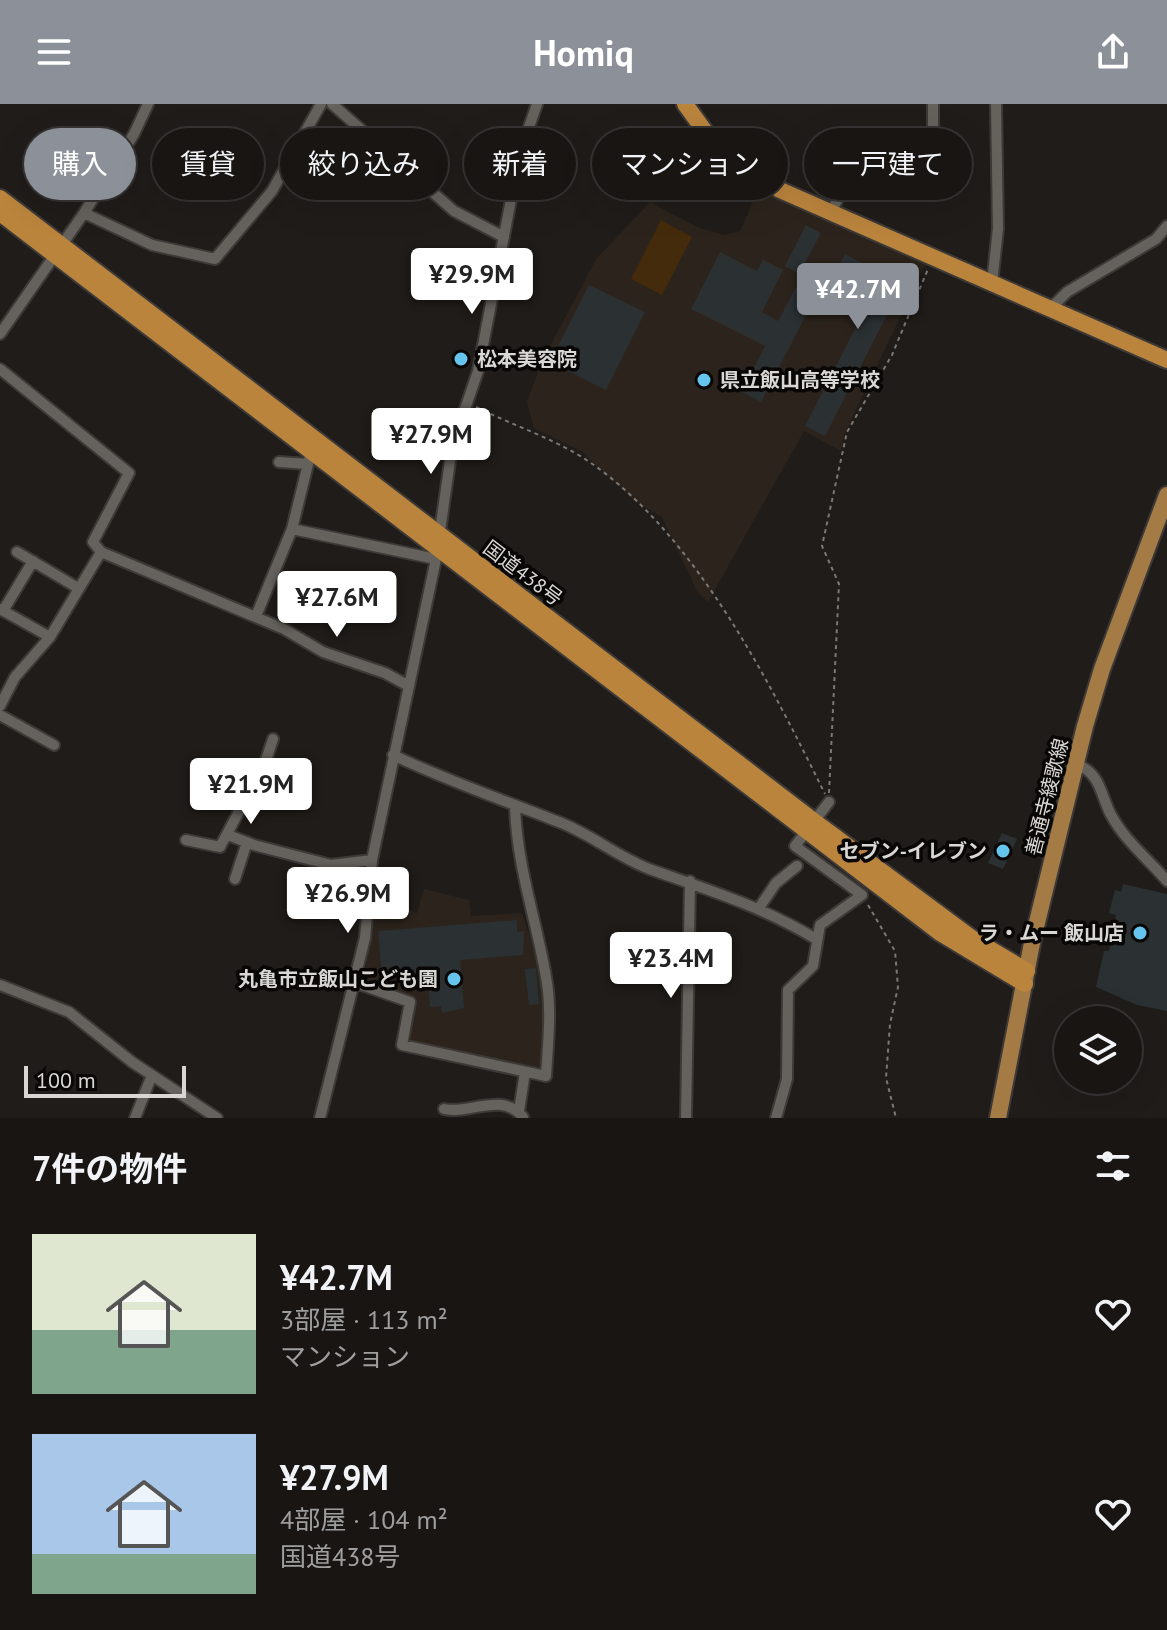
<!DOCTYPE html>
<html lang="ja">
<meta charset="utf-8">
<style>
:root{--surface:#181513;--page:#252221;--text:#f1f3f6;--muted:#9f9fa0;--line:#363433;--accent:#8c9099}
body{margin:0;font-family:"PT Sans","Noto Sans JP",sans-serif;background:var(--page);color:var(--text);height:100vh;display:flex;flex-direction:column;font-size:30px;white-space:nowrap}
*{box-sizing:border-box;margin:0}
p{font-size:26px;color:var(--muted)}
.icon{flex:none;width:44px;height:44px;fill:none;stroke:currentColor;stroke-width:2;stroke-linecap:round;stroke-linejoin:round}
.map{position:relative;height:1014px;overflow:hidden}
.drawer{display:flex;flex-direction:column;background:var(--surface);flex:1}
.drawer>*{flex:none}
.top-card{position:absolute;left:24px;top:24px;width:1120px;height:72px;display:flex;gap:16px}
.tools{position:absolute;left:1054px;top:902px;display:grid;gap:16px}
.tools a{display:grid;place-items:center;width:88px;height:88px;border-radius:50%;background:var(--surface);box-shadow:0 8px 32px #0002,0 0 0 2px var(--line);font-size:40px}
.scale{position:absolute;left:24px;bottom:20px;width:162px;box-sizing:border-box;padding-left:8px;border:4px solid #d9d7d4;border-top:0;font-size:22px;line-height:28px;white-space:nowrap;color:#d9d7d4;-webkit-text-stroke:6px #090706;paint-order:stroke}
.price{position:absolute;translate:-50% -68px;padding:0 18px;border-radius:8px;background:#fff;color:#222;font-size:26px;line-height:52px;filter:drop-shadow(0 2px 4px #0008)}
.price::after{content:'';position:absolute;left:50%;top:48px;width:24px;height:18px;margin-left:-12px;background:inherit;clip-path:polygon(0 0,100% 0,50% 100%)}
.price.selected{background:var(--accent);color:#fff}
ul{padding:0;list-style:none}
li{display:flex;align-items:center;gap:24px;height:200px;padding:0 32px}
li span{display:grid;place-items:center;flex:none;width:224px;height:160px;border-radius:0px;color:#555}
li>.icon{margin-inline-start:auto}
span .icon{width:96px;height:96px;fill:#fffc;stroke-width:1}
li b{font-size:34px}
h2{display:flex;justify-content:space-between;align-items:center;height:96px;padding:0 32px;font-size:34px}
.chip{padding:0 28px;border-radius:36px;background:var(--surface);box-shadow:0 8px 32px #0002,0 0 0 2px var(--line);font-size:28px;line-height:72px}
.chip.selected{background:var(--accent);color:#fff}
header{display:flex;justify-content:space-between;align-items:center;height:104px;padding:0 32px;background:var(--accent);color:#fff;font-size:36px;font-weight:600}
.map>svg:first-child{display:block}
.built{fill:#2c241c}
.water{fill:#442b0b}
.building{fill:#2b3033}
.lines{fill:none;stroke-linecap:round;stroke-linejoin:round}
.minor-casing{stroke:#3c3937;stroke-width:14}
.primary-casing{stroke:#3c3937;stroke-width:20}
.trunk-casing{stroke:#3c3937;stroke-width:20}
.path{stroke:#7b7875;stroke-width:2;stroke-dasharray:4 4;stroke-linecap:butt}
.minor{stroke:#65615c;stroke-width:10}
.primary{stroke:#a57b45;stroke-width:16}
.trunk{stroke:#ba843d;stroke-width:16}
.poi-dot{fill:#65c5ee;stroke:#090706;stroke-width:3}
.labels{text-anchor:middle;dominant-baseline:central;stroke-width:7;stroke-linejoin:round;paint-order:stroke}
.poi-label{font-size:20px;font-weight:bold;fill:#d9d7d4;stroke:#090706;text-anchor:end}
.street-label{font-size:20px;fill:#d9d7d4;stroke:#090706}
</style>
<header><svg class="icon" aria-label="menu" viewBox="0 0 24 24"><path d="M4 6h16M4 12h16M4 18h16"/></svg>Homiq<svg class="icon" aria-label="share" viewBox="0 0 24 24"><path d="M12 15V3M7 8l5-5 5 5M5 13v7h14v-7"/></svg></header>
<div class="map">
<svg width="1167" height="1014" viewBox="0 0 1167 1014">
<rect width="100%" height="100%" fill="#201c19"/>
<!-- built -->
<path class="built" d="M760 81 927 157 844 331 841 347 804 327 708 498 697 487 662 413 637 399 581 347 534 324 527 298 543 255 597 154 650 98 699 124 725 131 740 127Z
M424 785 469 796 471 812 522 809 535 849 544 897 542 960 535 965 411 938 406 931 416 897 370 879 365 871 375 793 417 809Z"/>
<!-- water -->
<path class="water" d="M661 116 692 133 662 191 631 175Z"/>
<!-- building -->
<path class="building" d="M806 121 821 129 799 170 785 162Z
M720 148 757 167 763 156 783 166 762 208 778 217 802 172 821 182 761 298 742 288 765 242 691 205Z
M845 150 891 174 896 164 914 174 899 204 892 201 825 332 805 322 868 200 829 180Z
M589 181 645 208 606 286 550 258Z
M1002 729 1017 735 1003 765 988 759Z
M1123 780 1167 790V907L1137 901 1096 883 1104 847H1109L1116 811 1109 809 1115 786 1121 788Z
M517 816V828L524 827 523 851 460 856 464 904 442 909 441 902 430 903 427 867 382 872 378 827Z
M536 864 539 900 529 901 525 865Z"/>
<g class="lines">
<defs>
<path id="minor" d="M332 0 454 107 504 133
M933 0V44
M821 45 854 60 832 107
M84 109 152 141 215 155 272 87 321 0
M992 179 998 125 996 0
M1049 206 1067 188 1156 135 1167 122
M0 230 84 109 134 30 148 0
M0 265 129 369 93 438 101 448 284 525 323 548 385 569 407 581
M279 358 308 360
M292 425 311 348
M17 448 78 484
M0 505 50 533
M3 507 33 457
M256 512 292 425 436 455
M0 602 15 573 50 533 101 448
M0 611 54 641
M393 651C448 677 503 696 559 718 591 730 619 754 652 766 709 786 763 803 816 835
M1076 660C1100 669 1100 688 1110 709 1124 736 1148 755 1167 777
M228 731 254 741 331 761 372 756
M186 736 220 743 265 659 273 635
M235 775 247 738
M759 804 776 779 797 762
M356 879 410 898 402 941 546 972C548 939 552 905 546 873 536 815 517 762 515 703
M0 881 69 908 132 958 217 1014
M444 1005C469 1011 501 987 523 1013
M519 1007 525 968
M135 1014 152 971
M320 1014 365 834 372 756 436 455 452 343 478 267 520 49 537 0
M686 1014 690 777
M776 1014 787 975 788 886 813 862 820 821 862 791 795 742 829 698"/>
<path id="primary" d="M998 1014 1032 839 1085 622 1102 565 1167 391"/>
<path id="trunk" d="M685 0 717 44 780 86 1167 256
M0 94 814 717 973 835 1027 867
M0 109 940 829 1025 880"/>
</defs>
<!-- minor casing -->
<use href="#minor" class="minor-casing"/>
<!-- primary casing -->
<use href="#primary" class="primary-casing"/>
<!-- trunk casing -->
<use href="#trunk" class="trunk-casing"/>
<!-- path -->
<path class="path" d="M476 303C514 322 556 335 591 359 696 432 769 577 825 690
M829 689 839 480 822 442 847 328 892 251 928 165
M868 801 895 847 898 883 890 920 886 974 896 1014"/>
<!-- minor -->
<use href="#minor" class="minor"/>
<!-- primary -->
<use href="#primary" class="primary"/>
<!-- trunk -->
<use href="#trunk" class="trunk"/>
</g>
<!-- markers -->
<g class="poi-dot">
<circle cx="461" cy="255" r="8"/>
<circle cx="704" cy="276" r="8"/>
<circle cx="1003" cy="747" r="8"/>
<circle cx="1140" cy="829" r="8"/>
<circle cx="454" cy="875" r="8"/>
</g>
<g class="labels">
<!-- poi labels -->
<g class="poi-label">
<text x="477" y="255" text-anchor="start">松本美容院</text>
<text x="720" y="276" text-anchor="start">県立飯山高等学校</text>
<text x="987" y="747">セブン-イレブン</text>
<text x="1124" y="829">ラ・ムー 飯山店</text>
<text x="438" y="875">丸亀市立飯山こども園</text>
</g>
<!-- street labels -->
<g class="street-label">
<text transform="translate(523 469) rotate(37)">国道438号</text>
<text transform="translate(1047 693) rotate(-76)">善通寺綾歌線</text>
</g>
</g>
</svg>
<div class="tools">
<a><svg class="icon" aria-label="layers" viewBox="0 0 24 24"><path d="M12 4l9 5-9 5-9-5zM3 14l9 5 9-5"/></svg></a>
</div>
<div class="scale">100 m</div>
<b class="price" style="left:472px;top:212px">¥29.9M</b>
<b class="price selected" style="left:858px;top:227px">¥42.7M</b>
<b class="price" style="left:431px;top:372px">¥27.9M</b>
<b class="price" style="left:337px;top:535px">¥27.6M</b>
<b class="price" style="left:251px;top:722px">¥21.9M</b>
<b class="price" style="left:348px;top:831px">¥26.9M</b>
<b class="price" style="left:671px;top:896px">¥23.4M</b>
<div class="top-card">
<a class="chip selected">購入</a>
<a class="chip">賃貸</a>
<a class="chip">絞り込み</a>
<a class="chip">新着</a>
<a class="chip">マンション</a>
<a class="chip">一戸建て</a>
</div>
</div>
<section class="drawer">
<h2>7件の物件<svg class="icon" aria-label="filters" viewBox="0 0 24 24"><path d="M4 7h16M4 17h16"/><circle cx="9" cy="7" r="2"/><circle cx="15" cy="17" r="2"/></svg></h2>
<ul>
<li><span style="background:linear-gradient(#dfe7d0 60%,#7fa58c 0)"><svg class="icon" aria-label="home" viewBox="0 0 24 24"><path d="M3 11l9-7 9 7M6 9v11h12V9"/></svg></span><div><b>¥42.7M</b><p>3部屋 · 113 m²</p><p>マンション</p></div><svg class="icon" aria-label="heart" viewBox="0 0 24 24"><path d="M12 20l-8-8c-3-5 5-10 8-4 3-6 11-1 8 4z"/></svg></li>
<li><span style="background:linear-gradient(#a9c7e8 75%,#7fa58c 0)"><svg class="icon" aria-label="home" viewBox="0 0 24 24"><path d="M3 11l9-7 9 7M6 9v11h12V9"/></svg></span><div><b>¥27.9M</b><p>4部屋 · 104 m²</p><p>国道438号</p></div><svg class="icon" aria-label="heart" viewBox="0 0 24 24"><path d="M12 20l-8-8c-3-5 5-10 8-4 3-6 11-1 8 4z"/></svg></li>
</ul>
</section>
